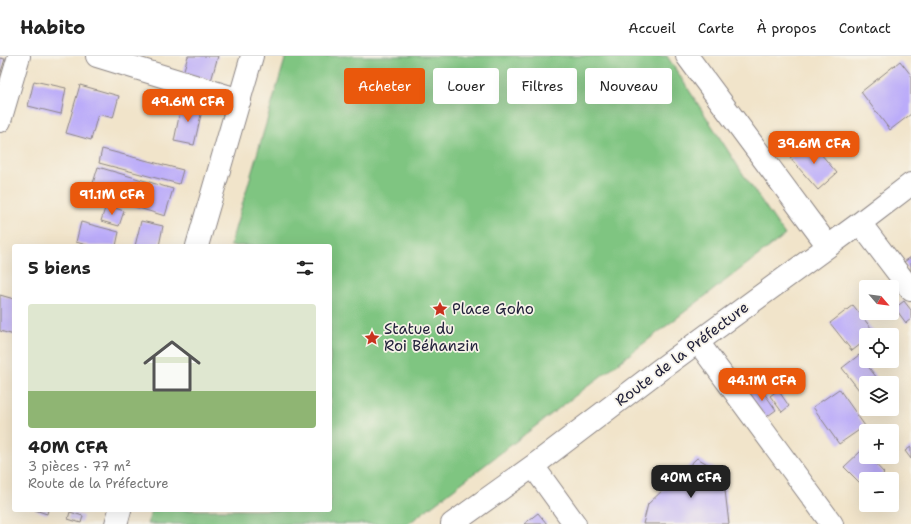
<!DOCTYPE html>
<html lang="fr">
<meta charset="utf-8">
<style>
:root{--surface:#fff;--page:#f2f2f2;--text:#222;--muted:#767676;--line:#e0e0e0;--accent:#ea580c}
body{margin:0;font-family:"Shantell Sans",sans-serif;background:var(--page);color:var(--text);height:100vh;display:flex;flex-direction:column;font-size:15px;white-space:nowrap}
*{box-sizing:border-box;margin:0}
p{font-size:13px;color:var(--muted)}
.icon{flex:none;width:22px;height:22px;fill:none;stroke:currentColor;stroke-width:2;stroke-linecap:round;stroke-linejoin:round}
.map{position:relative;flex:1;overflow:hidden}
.side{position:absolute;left:12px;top:188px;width:320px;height:268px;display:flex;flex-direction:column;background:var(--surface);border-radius:4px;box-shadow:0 4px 16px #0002}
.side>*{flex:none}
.hud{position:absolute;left:344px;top:12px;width:380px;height:36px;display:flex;gap:8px}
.needle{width:26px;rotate:118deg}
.buttons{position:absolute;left:859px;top:224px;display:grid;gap:8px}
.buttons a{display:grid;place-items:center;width:40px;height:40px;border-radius:4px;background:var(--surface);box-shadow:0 4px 16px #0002;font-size:20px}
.price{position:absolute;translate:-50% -34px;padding:0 9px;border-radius:8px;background:var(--accent);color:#fff;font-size:13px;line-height:26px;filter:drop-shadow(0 1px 2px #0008)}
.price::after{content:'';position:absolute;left:50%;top:24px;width:12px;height:9px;margin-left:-6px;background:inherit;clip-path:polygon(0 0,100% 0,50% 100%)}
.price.current{background:#222;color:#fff}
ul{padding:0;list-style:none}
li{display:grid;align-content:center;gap:8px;height:212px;padding:0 16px}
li+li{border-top:1px solid var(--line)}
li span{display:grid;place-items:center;height:124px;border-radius:4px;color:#555}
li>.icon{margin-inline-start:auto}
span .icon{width:72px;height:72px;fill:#fffc;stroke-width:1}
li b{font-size:17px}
h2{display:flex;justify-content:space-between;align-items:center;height:48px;padding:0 16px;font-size:17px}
.chip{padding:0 14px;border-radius:4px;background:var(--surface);box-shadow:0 4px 16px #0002;font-size:14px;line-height:36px}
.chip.current{background:var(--accent);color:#fff}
header{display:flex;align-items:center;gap:24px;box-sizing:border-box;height:56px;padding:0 20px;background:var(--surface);border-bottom:1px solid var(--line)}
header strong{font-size:19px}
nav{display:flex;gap:22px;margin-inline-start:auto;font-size:14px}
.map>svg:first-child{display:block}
.green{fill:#7fc581;stroke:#50745e}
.building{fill:#bbacf9}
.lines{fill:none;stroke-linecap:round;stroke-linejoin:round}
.minor-casing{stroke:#8a8382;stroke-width:24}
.minor{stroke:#fff;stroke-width:22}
.labels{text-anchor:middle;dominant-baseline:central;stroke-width:3.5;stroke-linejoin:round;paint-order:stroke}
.poi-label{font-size:15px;fill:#22223b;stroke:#f7f3e8;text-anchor:start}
.street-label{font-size:15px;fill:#22223b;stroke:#f7f3e8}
</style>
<header>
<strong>Habito</strong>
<nav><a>Accueil</a><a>Carte</a><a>À propos</a><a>Contact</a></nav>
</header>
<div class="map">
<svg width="911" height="468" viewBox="0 0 911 468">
<rect width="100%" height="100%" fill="#f7f3e8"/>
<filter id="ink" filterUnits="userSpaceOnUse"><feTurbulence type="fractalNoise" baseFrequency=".025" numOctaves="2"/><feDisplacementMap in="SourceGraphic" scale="8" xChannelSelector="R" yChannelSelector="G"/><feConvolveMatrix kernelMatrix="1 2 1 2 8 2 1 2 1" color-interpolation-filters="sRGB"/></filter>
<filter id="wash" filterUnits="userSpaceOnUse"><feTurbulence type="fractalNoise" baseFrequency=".012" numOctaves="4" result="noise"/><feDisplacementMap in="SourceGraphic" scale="16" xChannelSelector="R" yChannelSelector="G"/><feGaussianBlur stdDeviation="0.9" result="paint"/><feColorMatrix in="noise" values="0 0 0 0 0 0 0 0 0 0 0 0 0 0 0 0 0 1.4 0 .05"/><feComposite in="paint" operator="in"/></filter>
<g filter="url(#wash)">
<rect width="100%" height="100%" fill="#f1e4ca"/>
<!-- green -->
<path class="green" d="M286 0H667L743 118 785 179 408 468H147L152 454H330V190H230Z"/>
<g id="blocks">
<!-- building -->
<path class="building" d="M188 0H218L211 25 183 17Z
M0 2 5 3 0 19Z
M900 5 911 19V58L890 74 861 36Z
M34 25 66 32 61 58 28 50Z
M80 29 119 40 113 62 98 58 91 84 66 77Z
M182 46 203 50 194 89 174 85Z
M810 85 837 117 818 134 790 102Z
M102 93 183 114 179 128 99 107Z
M98 111 173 133 165 160 90 137Z
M106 149 124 155 119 170 101 165Z
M141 165 163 170 159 190H135Z
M81 166 119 176 116 190H90L76 186Z
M911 201V216L904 206Z
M0 239 14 243V279L0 275Z
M904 245 911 254V263L906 267 895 252Z
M853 249 875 277 872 279H866V284L852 295 830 267Z
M859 299 881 327H866V343L842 312Z
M759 330 776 354 765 362 748 338Z
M839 333 865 370 839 388 813 351Z
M778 334 789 350 782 356 770 340Z
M911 391V403L905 395Z
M862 394 866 398V401H869L884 417 878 423H866V433L844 411Z
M697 402 723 417 729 468H643L648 448Z
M35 454H48L47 458Z
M70 456 83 460 81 467 68 463Z
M538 457 547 468H524Z"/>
</g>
</g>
<g filter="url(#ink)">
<use href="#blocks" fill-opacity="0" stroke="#8a8382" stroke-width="1"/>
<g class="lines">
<defs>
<path id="minor" d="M97 0 240 44
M687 0 828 190
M0 65 19 0
M860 167 911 234
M197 190 252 0
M698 286 832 468
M533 410 575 468
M116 468 120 454
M452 468 533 410 658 315 860 167 911 128"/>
</defs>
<!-- minor casing -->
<use href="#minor" class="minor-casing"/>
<!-- minor -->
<use href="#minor" class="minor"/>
</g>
</g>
<!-- icons -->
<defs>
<symbol id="sight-bare" viewBox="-9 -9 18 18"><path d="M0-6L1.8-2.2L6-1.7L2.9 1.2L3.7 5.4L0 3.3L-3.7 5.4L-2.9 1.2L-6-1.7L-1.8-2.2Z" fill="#c8321e" stroke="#f7f3e8" stroke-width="2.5" paint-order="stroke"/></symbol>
</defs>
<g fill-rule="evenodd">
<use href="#sight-bare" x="429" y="242" width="22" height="22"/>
<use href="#sight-bare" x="361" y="271" width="22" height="22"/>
</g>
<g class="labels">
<!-- poi labels -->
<g class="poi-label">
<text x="452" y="253">Place Goho</text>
<text x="384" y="273">Statue du<tspan x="384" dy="17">Roi Béhanzin</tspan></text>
</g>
<!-- street labels -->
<g class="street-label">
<text transform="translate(682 298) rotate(-37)">Route de la Préfecture</text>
</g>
</g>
</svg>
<div class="buttons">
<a><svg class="needle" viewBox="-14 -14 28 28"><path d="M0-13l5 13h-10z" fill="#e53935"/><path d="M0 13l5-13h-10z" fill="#767676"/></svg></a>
<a><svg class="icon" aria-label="locate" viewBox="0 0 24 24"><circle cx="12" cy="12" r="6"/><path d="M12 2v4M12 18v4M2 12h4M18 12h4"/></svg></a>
<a><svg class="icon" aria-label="layers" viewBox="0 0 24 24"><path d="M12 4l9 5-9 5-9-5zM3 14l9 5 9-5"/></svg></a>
<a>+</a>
<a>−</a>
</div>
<b class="price" style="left:188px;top:67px">49.6M CFA</b>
<b class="price" style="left:814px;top:109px">39.6M CFA</b>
<b class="price" style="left:112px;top:160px">91.1M CFA</b>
<b class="price" style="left:762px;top:346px">44.1M CFA</b>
<b class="price current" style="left:691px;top:443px">40M CFA</b>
<div class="hud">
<a class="chip current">Acheter</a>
<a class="chip">Louer</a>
<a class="chip">Filtres</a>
<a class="chip">Nouveau</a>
</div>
<section class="side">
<h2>5 biens<svg class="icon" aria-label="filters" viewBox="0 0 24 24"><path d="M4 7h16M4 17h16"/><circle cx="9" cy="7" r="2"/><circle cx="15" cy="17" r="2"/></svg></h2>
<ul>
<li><span style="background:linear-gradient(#dfe7d0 70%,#8fb573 0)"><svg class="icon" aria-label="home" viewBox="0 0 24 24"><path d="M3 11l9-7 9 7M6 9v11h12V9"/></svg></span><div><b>40M CFA</b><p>3 pièces · 77 m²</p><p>Route de la Préfecture</p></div></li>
</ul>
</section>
</div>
